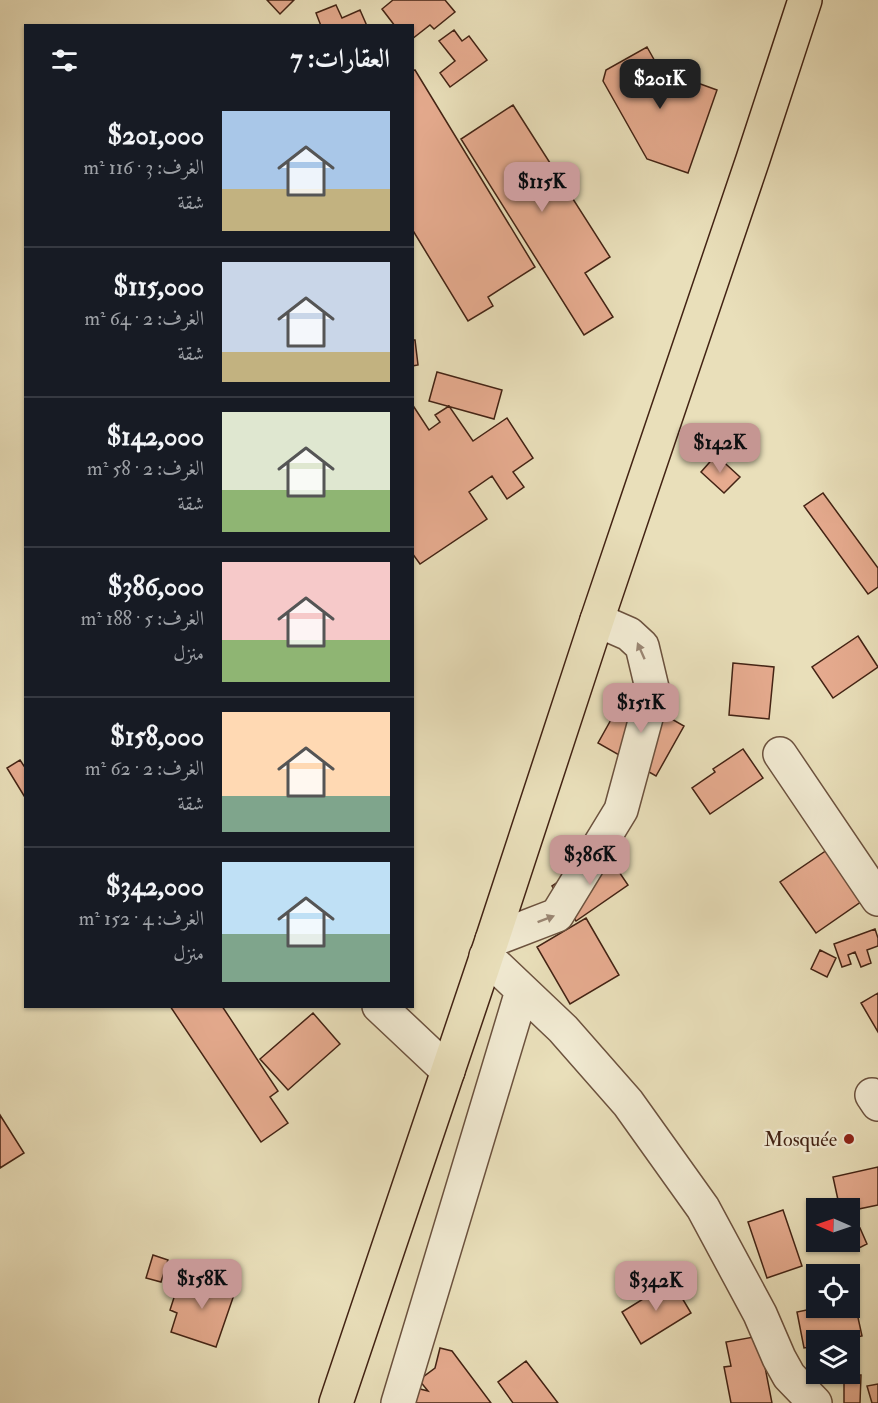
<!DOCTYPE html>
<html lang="ar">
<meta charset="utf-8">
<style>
:root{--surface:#171b24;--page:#20242c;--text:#f1f3f6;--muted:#9ea1a6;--line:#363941;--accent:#c59692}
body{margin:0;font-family:"IM FELL Double Pica",Amiri,serif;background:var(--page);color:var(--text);direction:rtl;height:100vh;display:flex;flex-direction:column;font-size:22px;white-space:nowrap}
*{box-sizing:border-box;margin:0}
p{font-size:20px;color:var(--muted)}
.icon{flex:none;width:33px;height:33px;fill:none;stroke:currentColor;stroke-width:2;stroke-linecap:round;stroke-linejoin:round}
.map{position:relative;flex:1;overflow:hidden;direction:ltr}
.side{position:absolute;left:24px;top:24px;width:390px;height:984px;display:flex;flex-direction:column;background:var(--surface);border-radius:0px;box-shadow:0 2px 4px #0004;direction:rtl}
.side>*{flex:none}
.needle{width:39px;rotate:272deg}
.tools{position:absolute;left:806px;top:1198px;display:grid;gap:12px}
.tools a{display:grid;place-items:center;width:54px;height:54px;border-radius:0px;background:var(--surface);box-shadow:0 2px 4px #0004;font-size:30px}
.price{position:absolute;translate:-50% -51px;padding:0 14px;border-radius:12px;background:var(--accent);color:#111;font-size:20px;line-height:39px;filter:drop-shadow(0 2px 3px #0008)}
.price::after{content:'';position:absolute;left:50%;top:36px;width:18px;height:14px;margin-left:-9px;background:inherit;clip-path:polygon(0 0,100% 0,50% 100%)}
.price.selected{background:#222;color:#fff}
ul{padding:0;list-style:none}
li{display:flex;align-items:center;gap:18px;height:150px;padding:0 24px}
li+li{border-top:2px solid var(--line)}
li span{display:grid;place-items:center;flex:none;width:168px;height:120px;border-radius:0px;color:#555}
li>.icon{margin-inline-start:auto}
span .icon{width:72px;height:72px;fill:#fffc;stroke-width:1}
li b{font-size:26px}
h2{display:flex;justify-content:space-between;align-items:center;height:72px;padding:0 24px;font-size:26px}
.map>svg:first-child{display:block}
.building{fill:#e6ab8f;stroke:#432314;stroke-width:1.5}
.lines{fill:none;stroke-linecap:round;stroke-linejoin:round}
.minor-casing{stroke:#6c523e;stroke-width:36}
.major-casing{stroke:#432314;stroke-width:36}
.minor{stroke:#f1ead2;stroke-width:33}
.major{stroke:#e9dfba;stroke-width:33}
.oneway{fill:#9a8673}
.poi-dot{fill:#8f2418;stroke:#f1ead2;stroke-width:2}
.labels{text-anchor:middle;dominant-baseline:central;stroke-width:4.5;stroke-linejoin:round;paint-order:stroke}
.poi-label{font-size:20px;fill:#432314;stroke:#f1ead2;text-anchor:end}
</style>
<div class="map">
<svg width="878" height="1403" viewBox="0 0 878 1403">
<rect width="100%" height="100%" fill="#e9dfba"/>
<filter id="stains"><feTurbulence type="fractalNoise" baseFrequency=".00333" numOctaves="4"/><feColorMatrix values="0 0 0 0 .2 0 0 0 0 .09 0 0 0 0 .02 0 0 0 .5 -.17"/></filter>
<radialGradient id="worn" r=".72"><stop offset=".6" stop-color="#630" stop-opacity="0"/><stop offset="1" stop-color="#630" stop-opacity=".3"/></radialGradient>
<!-- building -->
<path class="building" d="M267 0H294L280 14Z
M393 0H445L455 12 434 29 430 25 412 39V26H395L382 9Z
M336 5 342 18 360 10 367 26H321L316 13Z
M454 30 462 41 469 36 487 60 450 87 440 73 455 61 439 41Z
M647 47 674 95 681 77 717 90 688 173 647 159 603 81 606 70Z
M415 70 535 267 488 297 493 306 468 321 412 229V71Z
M513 105 610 257 585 273 613 317 584 335 461 139Z
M412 340H415L418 365 412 366Z
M437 372 502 390 494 419 429 401Z
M412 404 429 430 440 422 435 415 449 406 473 441 507 418 533 458 513 472 524 487 507 499 492 476 469 492 487 519 420 564 412 553Z
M716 455 740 477 724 493 701 472Z
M823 493 878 568V587L868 594 804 506Z
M858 636 878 667 833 698 812 667Z
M733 663 774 667 769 719 729 715Z
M626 693 684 726 656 776 598 743Z
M743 749 763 778 710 814 692 788 715 772 713 769Z
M20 760 26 769V799L7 768Z
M830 848 865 899 816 933 780 882Z
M609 857 628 885 576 921 552 886 591 860Z
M586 918 619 975 570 1004 537 947Z
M875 929 878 938V946L867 950 871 963 861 967 855 952 848 955 851 964 842 967 834 944Z
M820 950 836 958 827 977 811 969Z
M878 993V1032L861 1003Z
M170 1006H222L278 1091 270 1097 288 1123 261 1142Z
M313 1013 340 1044 288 1090 260 1059Z
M0 1115 24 1153 0 1168Z
M878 1167V1205L849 1211V1209H840L833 1177Z
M783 1210 802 1266 767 1278 748 1222Z
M860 1228 867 1244 857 1249 850 1233Z
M153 1255 168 1260 161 1282 146 1278Z
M193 1274 236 1289 216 1347 171 1332 177 1313 170 1310 179 1282 189 1286Z
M672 1281 691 1313 641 1344 622 1312Z
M854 1299 862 1336 838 1341H816V1346L804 1348 797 1312 816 1308H849V1300Z
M759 1336 772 1403H731L724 1367 731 1366 726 1342Z
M440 1348 452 1351 491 1403H408L412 1387 428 1391 419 1380 435 1368Z
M526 1361 558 1403H513L498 1382Z
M844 1375H861L860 1403H844Z
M878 1384V1403H872L867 1386Z"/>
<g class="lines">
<defs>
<path id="minor" d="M780 754 878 899
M492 940 557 915 621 810 653 692 642 646 629 634 597 620
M486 956 563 1029 628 1103 703 1208 760 1314 779 1358 789 1376 815 1403
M379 1006 448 1071
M872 1095 878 1104
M398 1403 522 991"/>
<path id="major" d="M336 1403 492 940 597 620 753 159 805 0"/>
</defs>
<!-- minor casing -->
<use href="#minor" class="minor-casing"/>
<!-- major casing -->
<use href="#major" class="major-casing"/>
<!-- minor -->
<use href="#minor" class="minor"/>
<!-- major -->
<use href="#major" class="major"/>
</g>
<!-- one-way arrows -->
<defs><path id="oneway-solid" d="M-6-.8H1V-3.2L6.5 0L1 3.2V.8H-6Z" transform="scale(1.5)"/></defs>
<g class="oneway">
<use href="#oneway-solid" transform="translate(641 651) rotate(-114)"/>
<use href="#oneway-solid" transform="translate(546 919) rotate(-21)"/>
</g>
<!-- markers -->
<circle class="poi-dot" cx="849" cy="1139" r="6"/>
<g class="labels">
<!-- poi labels -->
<g class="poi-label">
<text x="837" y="1139">Mosquée</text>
</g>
</g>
<rect width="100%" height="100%" filter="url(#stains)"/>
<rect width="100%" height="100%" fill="url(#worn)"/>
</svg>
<div class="tools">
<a><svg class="needle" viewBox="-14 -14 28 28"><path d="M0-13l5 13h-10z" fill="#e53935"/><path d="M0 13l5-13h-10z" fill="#9ea1a6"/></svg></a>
<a><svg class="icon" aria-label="locate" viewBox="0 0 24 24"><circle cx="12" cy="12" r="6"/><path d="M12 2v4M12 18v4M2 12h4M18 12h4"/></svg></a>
<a><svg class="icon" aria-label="layers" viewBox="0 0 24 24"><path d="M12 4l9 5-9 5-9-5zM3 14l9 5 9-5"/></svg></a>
</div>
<b class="price selected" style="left:660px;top:110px">$201K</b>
<b class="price" style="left:542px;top:213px">$115K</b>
<b class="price" style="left:720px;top:474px">$142K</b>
<b class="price" style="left:641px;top:734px">$151K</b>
<b class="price" style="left:590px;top:886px">$386K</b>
<b class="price" style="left:202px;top:1310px">$158K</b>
<b class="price" style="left:656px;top:1312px">$342K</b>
<section class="side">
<h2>العقارات: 7<svg class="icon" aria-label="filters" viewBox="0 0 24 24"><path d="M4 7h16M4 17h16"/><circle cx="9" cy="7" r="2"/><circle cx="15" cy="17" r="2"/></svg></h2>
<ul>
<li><span style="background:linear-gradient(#a9c7e8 65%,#c2b280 0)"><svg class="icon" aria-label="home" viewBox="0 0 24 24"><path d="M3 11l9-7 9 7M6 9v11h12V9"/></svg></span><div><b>$201,000</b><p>الغرف: 3 · 116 m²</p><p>شقة</p></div></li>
<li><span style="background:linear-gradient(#c9d6e8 75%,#c2b280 0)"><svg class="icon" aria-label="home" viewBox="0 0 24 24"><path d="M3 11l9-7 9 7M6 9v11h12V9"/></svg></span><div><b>$115,000</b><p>الغرف: 2 · 64 m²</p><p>شقة</p></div></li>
<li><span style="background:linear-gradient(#dfe7d0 65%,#8fb573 0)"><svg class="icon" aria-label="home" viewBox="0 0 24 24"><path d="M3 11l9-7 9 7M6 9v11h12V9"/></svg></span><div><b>$142,000</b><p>الغرف: 2 · 58 m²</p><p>شقة</p></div></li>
<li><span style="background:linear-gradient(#f6c9c9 65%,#8fb573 0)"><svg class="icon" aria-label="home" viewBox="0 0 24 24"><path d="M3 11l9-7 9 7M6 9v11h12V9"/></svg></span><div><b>$386,000</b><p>الغرف: 5 · 188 m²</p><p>منزل</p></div></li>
<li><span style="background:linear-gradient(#ffd9b3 70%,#7fa58c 0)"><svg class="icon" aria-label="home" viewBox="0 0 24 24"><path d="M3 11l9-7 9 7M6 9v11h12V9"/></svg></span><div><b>$158,000</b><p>الغرف: 2 · 62 m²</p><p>شقة</p></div></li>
<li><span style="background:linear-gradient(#bfe0f5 60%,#7fa58c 0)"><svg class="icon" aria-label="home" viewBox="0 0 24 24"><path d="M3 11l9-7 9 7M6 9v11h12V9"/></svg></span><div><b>$342,000</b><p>الغرف: 4 · 152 m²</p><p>منزل</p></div></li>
</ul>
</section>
</div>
